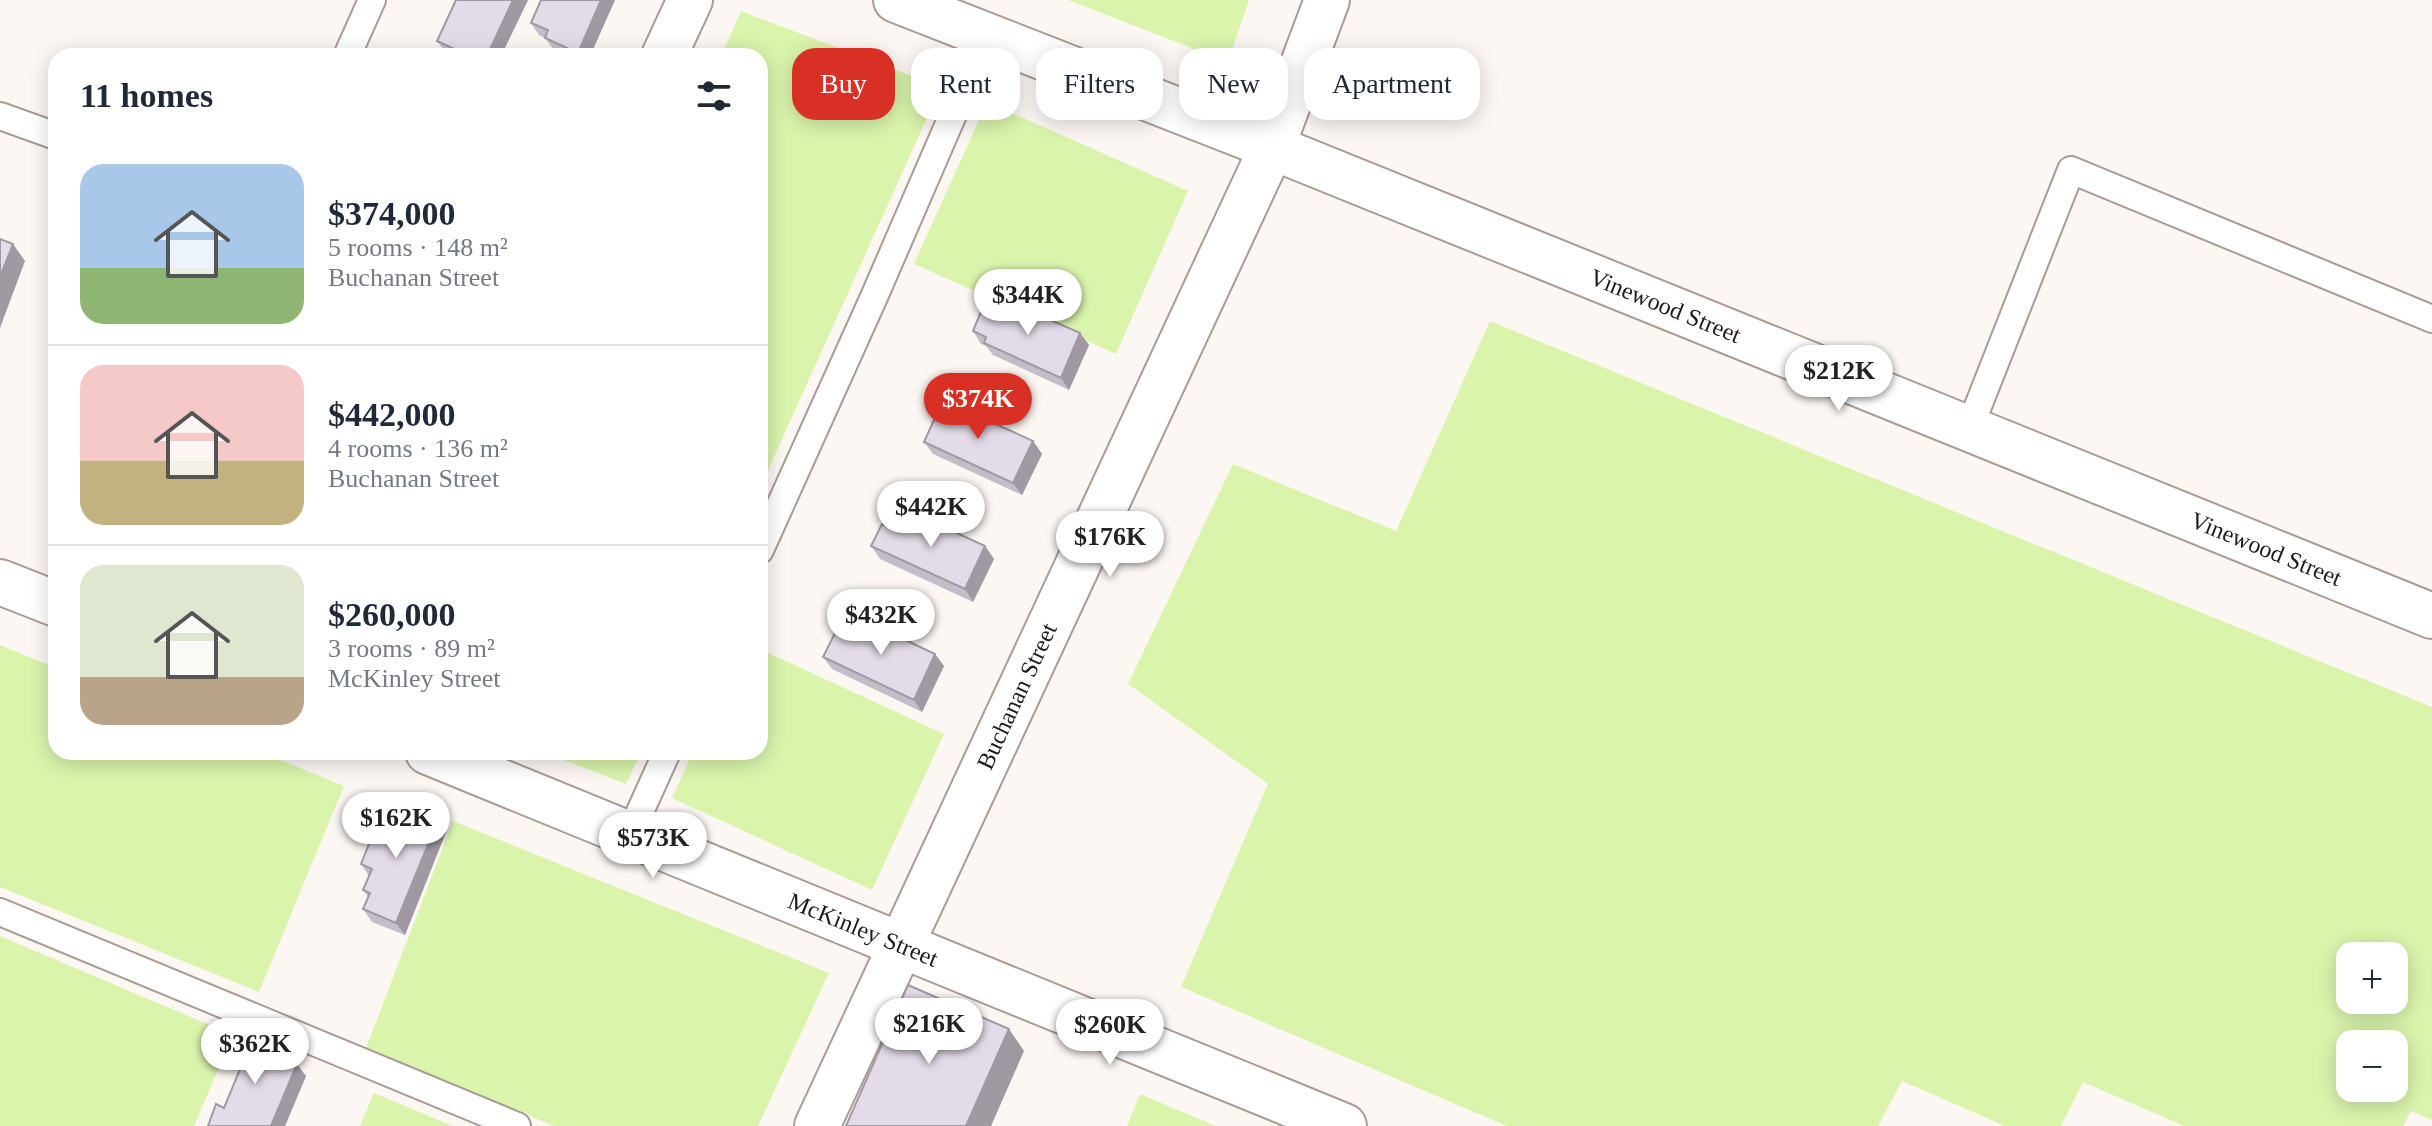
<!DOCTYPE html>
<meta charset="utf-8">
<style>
:root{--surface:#fff;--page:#f2f2f3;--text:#1f2937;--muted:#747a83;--line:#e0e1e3;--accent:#d93025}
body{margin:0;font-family:Georgia,serif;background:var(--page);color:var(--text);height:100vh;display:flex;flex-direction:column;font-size:30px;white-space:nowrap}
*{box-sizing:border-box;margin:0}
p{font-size:26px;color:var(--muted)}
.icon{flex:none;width:44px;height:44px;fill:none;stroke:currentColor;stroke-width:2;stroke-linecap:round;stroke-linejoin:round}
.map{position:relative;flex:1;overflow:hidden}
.sheet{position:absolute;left:48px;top:48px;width:720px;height:712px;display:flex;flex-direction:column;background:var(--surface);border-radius:24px;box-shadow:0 4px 20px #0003}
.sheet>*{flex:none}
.guide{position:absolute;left:792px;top:48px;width:760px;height:72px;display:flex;gap:16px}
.fabs{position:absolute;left:2336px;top:942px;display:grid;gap:16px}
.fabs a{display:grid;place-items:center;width:72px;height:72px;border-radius:16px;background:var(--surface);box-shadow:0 4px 20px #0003;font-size:40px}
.price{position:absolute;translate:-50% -68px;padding:0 18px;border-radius:28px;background:#fff;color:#222;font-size:26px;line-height:52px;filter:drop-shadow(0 2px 4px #0008)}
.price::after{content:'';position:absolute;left:50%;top:48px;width:24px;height:18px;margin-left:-12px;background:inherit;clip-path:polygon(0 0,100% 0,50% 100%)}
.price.active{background:var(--accent);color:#fff}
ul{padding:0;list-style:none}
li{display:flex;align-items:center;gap:24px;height:200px;padding:0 32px}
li+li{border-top:2px solid var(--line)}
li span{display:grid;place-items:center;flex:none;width:224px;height:160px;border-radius:24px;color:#555}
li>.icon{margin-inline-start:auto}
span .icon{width:96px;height:96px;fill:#fffc;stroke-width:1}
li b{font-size:34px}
h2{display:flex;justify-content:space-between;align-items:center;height:96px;padding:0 32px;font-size:34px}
.chip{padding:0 28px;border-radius:24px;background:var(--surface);box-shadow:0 4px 20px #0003;font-size:28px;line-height:72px}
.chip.active{background:var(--accent);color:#fff}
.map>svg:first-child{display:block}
.green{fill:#daf4ac;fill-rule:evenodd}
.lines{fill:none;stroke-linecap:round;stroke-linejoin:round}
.service-casing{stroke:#a99c94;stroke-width:30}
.minor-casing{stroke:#a99c94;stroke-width:48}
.tertiary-casing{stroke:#a99c94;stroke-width:48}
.service{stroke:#fff;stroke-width:26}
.minor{stroke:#fff;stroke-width:44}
.tertiary{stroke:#fff;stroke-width:44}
.wall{fill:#c4bcc8}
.shaded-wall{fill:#a099a2}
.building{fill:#e4dbe8;stroke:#a099a2;stroke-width:2}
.labels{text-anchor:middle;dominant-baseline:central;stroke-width:8;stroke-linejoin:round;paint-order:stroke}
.street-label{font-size:24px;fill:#1f1a17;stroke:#fdf7f4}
</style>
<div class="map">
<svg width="2432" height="1126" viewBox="0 0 2432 1126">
<rect width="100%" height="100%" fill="#fdf7f4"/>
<!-- green -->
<path class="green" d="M1068 0H1249L1228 62Z
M741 11 941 87 760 488V56H721Z
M987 102 1188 191 1116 354 914 264Z
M1490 321 2432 707V1120L2411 1111 2403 1126H2184L2083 1082 2061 1126H2005L1902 1081 1878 1126H1507L1181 987 1268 784 1128 684 1233 464 1396 531ZM2350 956H2394V1000H2350ZM2350 1044H2394V1088H2350Z
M0 645 56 668V752H261L344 786 259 992 0 887Z
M760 649 944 734 872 890 672 798 693 752H760Z
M543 752H641L626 784Z
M453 821 829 973 758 1126H554L366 1048Z
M0 936 233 1035 194 1126H0Z
M374 1093 453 1126H360Z
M1140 1094 1216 1126H1127Z"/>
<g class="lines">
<defs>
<path id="service" d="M347 56 372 0
M0 116 56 136
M1969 429 2071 170 2432 319
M760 550 874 297 987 36
M630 834 667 752
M0 912 517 1126"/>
<g id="minor">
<path id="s1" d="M896 0 1272 147 2432 616"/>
<path d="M664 56 690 0"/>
<path d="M0 582 56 604"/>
<path id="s2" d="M428 752 1344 1126"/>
</g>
<g id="tertiary">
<path id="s3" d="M817 1126 1272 147 1327 0"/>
</g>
</defs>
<!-- service casing -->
<use href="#service" class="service-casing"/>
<!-- minor casing -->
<use href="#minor" class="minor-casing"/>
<!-- tertiary casing -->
<use href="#tertiary" class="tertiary-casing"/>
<!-- service -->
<use href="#service" class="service"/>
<!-- minor -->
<use href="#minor" class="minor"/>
<!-- tertiary -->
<use href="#tertiary" class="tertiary"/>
</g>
<!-- wall -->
<path class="wall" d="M456 0H528L501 56H452L446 53 437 41Z
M615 0 590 56H567L554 50 545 38 539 35 531 23Z
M997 316 1080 333 1089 345 1069 390 993 355 986 346 981 344 973 331Z
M1033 441 1042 454 1022 495 933 454 924 442Z
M900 532 985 546 994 559 973 602 880 559 871 546Z
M850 632 935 654 944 666 922 712 832 669 823 657Z
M438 820 446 832 405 935 372 922 363 909 368 897 363 890 369 876 361 864 384 832Z
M266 1037 275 1049 273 1054 306 1076 285 1126H208L224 1108 242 1064 234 1052Z"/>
<!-- shaded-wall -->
<path class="shaded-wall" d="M513 0H528L501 56H487Z
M601 0H615L590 56H580L578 53Z
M13 244 25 261 0 328V277Z
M1080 333 1089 345 1069 390 1061 378Z
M1033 441 1042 454 1022 495 1013 483Z
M985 546 994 559 973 602 965 589Z
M935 654 944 666 922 712 914 700Z
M438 820 446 832 405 935 396 923Z
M1009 1029 1024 1051 991 1126H966Z
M266 1037 275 1049 270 1061 261 1049Z
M297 1064 306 1076 285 1126H271Z"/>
<!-- building -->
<path class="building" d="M456 0H513L487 56 478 51 476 56H470L437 41Z
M541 0H601L578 53 545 38 548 30 531 23Z
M0 239 13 244 0 277Z
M1005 300 1080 333 1061 378 984 343 986 337 973 331 982 309 997 316Z
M943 400 1033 441 1013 483 924 442Z
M909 511 985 546 965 589 871 546 882 524 900 532Z
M857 617 935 654 914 700 823 657 838 627 850 632Z
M395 803 438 820 396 923 363 909 370 893 363 890 372 869 361 864 375 829 384 832Z
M908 985 1009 1029 966 1126H846Z
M244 1028 266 1037 261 1049 297 1064 271 1126H208L216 1104 224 1108 245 1057 234 1052Z"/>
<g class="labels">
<!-- street labels -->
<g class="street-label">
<text stroke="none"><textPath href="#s1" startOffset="828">Vinewood Street</textPath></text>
<text stroke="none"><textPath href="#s1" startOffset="1476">Vinewood Street</textPath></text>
<text stroke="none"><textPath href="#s3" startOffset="474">Buchanan Street</textPath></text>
<text stroke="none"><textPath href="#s2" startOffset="470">McKinley Street</textPath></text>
</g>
</g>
</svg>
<div class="fabs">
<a>+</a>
<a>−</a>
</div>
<b class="price" style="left:1028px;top:337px">$344K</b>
<b class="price" style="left:1839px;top:413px">$212K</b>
<b class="price active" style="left:978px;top:441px">$374K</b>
<b class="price" style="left:931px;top:549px">$442K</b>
<b class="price" style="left:1110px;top:579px">$176K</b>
<b class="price" style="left:881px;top:657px">$432K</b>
<b class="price" style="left:396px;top:860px">$162K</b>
<b class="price" style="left:653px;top:880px">$573K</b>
<b class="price" style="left:929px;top:1066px">$216K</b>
<b class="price" style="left:1110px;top:1067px">$260K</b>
<b class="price" style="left:255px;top:1086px">$362K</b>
<div class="guide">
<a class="chip active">Buy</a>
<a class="chip">Rent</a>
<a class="chip">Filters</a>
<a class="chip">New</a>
<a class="chip">Apartment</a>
</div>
<section class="sheet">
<h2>11 homes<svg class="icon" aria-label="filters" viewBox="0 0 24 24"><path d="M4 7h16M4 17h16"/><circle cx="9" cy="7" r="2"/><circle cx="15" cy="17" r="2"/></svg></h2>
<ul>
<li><span style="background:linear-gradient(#a9c7e8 65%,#8fb573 0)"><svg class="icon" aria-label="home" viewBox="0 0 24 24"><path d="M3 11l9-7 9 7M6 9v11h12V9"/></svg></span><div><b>$374,000</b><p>5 rooms · 148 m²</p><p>Buchanan Street</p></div></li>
<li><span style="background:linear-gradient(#f6c9c9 60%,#c2b280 0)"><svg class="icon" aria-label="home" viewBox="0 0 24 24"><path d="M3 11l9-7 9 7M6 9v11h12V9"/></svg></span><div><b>$442,000</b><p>4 rooms · 136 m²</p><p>Buchanan Street</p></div></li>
<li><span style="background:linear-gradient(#dfe7d0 70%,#b9a48a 0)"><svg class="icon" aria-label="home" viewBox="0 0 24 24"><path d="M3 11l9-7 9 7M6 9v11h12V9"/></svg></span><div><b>$260,000</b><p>3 rooms · 89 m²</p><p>McKinley Street</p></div></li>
</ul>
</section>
</div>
